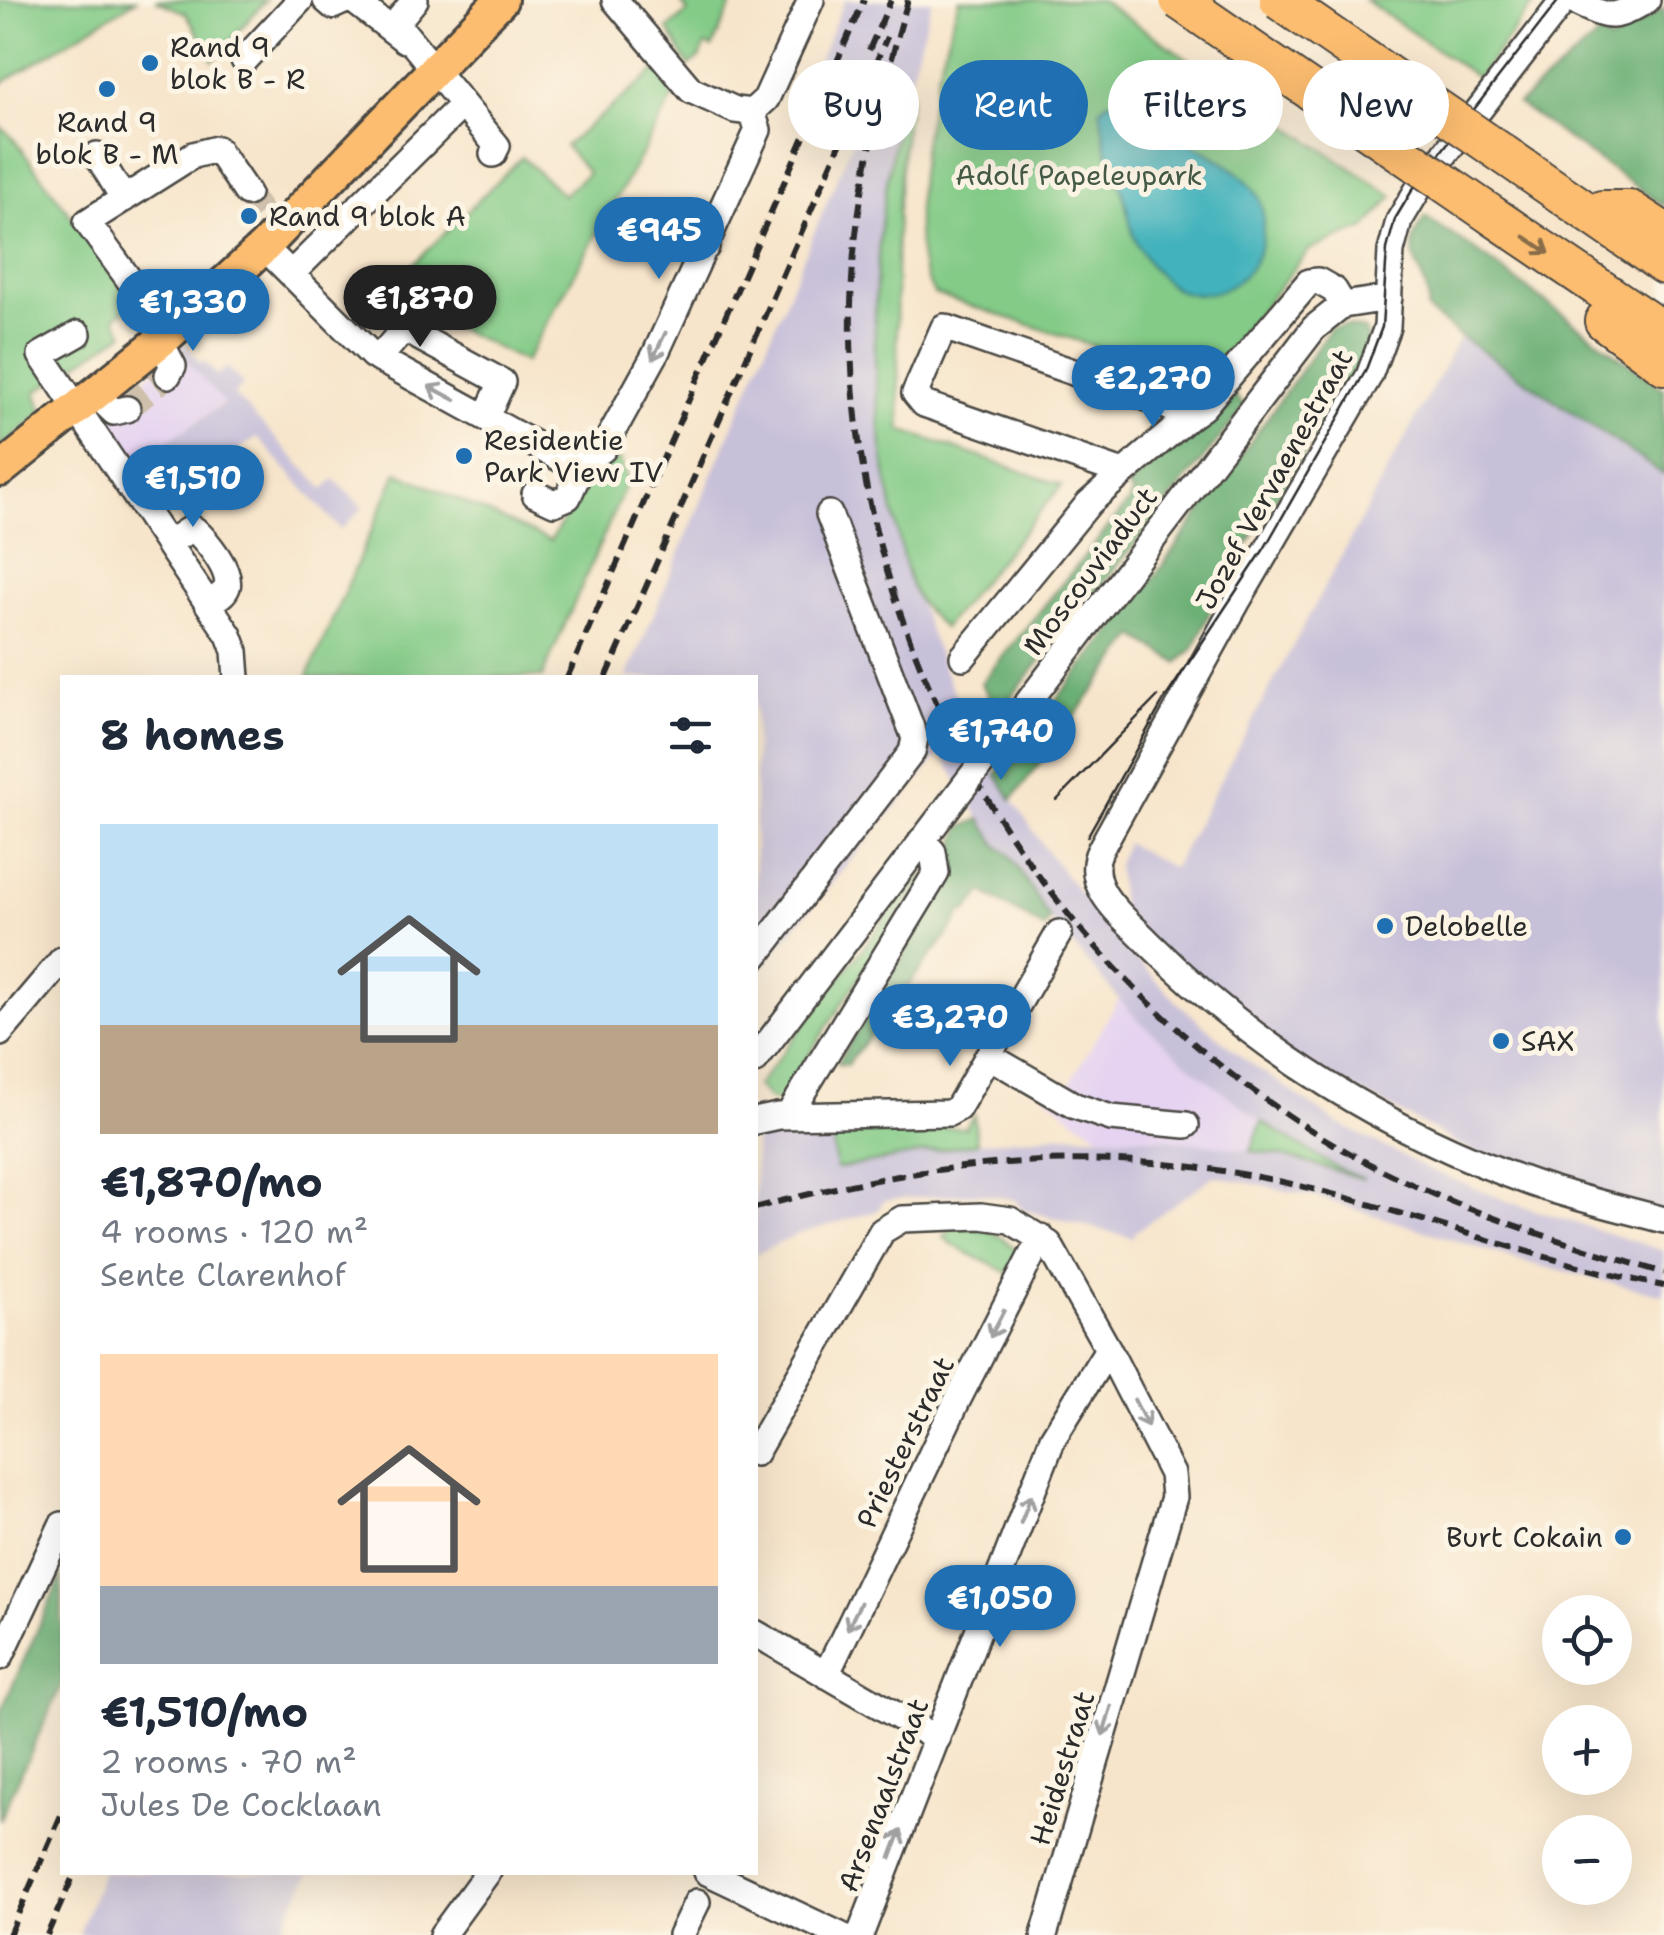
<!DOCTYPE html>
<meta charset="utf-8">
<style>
:root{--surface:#fff;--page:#f6f6f7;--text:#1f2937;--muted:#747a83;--accent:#1f6fb2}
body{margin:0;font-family:"Shantell Sans",sans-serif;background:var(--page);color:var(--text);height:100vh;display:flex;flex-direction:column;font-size:38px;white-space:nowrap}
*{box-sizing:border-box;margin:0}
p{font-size:32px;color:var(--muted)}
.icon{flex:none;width:55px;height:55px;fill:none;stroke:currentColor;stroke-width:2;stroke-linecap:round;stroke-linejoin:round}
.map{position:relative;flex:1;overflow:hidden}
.sheet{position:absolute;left:60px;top:675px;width:698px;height:1200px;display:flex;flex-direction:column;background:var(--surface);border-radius:0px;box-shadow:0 10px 40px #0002}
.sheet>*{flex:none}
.hud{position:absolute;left:788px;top:60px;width:725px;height:90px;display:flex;gap:20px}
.tools{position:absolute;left:1542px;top:1595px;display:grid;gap:20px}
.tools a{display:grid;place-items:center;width:90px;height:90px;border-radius:50%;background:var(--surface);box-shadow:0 10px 40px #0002;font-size:50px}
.price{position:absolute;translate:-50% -85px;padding:0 22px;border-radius:35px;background:var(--accent);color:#fff;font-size:32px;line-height:65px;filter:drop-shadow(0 2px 5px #0008)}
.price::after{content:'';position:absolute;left:50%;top:60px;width:30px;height:22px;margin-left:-15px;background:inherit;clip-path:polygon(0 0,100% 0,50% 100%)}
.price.selected{background:#222;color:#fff}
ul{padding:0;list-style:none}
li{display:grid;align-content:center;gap:20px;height:530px;padding:0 40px}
li span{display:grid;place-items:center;height:310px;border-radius:0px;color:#555}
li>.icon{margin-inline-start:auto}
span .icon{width:180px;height:180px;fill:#fffc;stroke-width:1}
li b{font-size:42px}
h2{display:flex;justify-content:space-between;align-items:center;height:120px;padding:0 40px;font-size:42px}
.chip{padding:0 35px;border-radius:45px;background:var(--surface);box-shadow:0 10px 40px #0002;font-size:35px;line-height:90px}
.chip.selected{background:var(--accent);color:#fff}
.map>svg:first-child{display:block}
.built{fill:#e5d3f1}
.industrial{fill:#c7c0d9}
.green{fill:#83cb87;stroke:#577b59;stroke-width:2.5}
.forest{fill:#6aaf74;stroke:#4a6d50;stroke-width:2.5}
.water{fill:#42b2bc;stroke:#366e74;stroke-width:2.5}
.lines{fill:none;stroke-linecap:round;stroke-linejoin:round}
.minor-tunnel{stroke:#cec0ab;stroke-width:25;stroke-dasharray:25 12;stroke-linecap:butt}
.minor-casing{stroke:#4a4743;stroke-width:30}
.major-casing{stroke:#4a4743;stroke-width:38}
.highway-casing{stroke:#4a4743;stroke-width:42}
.minor{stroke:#fff;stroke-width:25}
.major{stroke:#fcbd6f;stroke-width:32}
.highway{stroke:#fcbd6f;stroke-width:38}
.tram{stroke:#2b2b2b;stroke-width:2.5}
.rail{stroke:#2b2b2b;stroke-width:6;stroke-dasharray:15 8;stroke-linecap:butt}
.minor-bridge-casing{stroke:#4a4743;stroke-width:30;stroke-linecap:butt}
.highway-bridge-casing{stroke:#4a4743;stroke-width:42;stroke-linecap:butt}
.minor-bridge{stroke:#fff;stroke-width:25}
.highway-bridge{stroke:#fcbd6f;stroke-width:38}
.oneway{stroke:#896d4a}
.oneway2{stroke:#a0a0a0}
.poi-dot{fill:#1f6fb2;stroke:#fcf5e5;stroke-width:4}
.labels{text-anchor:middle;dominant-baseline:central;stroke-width:10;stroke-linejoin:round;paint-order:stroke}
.poi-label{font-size:28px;fill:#2b2b2b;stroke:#fcf5e5;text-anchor:start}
.park-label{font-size:28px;fill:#455b47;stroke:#fcf5e5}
.street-label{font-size:28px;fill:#2b2b2b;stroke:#fcf5e5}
</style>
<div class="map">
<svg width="1664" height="1935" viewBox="0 0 1664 1935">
<rect width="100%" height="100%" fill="#fcf5e5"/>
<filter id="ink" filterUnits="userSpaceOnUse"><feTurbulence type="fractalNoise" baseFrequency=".01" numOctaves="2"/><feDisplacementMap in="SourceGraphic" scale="20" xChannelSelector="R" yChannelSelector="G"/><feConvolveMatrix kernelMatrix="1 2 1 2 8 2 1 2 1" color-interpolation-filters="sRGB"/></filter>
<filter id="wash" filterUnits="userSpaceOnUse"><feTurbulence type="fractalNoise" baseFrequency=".0048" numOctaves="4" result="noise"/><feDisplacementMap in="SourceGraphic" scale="40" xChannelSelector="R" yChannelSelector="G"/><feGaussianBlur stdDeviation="2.25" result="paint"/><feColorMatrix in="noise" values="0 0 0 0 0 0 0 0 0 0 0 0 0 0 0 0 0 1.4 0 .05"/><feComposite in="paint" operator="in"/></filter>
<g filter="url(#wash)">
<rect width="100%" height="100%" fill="#f7e5cb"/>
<!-- built -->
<path class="built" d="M177 350 224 402 133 464 101 416Z
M1120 997 1133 1015 1196 1071 1262 1122 1250 1151 1159 1138 1101 1135 1073 1118 1001 1058 1068 1086Z"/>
<!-- industrial -->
<path class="industrial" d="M845 0H932L899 118 882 211 875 279V378L886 471 898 535 917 599 948 680 996 774 1050 856 1110 932 1179 1004 1243 1058 1337 1123 1430 1170 1510 1202 1664 1251V1295L1531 1264 1313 1196 1214 1176 1135 1232 1133 1238 1023 1210 1015 1200 980 1193 884 1200 877 1211 798 1234 755 1255V1138L830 1125 837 1169 977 1143 1065 1134 1159 1138 1219 1146 1280 1155 1355 1175 1335 1167 1262 1122 1196 1071 1133 1015 1050 919 1010 855 998 846 980 819 941 753 755 975V678H627L853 140 795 115Z
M1460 336 1664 475V1220L1534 1184 1254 1035 1122 915 1117 864 1126 843 1173 868Z
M185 343 200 363 204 361 217 375 227 367 243 384 234 395 324 489 334 479 363 508 341 530 257 437 160 503 133 464 224 403 177 350Z
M101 1873V1872L310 1873 278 1935H79Z"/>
<!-- green -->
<path class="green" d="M0 0H136L0 84Z
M155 0H266L213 60 186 13Z
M679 0H734L712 48 706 45 700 57 689 66 668 29 688 12Z
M959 0H1100L1393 196 1366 228 1309 250 1206 378 1150 364 934 294C930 285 924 275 922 266 907 189 935 73 959 0Z
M1365 0H1526L1533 5 1478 78Z
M660 67 678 89 525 362 385 292 522 157 563 195 588 173 565 146Z
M905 93H911C891 205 895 317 901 430L1062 485 943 628C935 619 924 610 918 600 905 579 899 536 893 511 864 371 871 231 905 93Z
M0 126 13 138 136 303 115 317 124 333 36 392 43 412 0 448Z
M619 458 628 480 542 677 307 678 397 472 550 541 594 472Z
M920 874 924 877 780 1100 771 1101 757 1086Z
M974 1115 977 1143 836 1169 831 1125 965 1128Z
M1262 1122 1335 1167 1364 1179 1280 1155 1250 1151Z
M958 1224C984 1227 1001 1233 1019 1253L1007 1273C986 1260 961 1253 943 1237Z"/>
<!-- forest -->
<path class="forest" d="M1664 8V206L1518 104 1600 34 1610 42Z
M1425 217 1472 248 1664 389V475L1460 336 1427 310C1433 283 1407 264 1414 239 1415 232 1421 224 1425 217Z
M1346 326 1365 330 1369 342 1361 363 1220 588 1194 648 1178 663 1135 636 1012 800 996 774 1148 586 1331 328Z
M1232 392 1245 407 999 712 981 683 1128 503 1133 492 1127 486Z
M980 819 998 846 1010 855 1050 919 1044 928 983 892 966 912 962 911 955 925 847 1065 837 1064 954 874 955 847 960 828Z
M62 1575V1684L0 1820V1713Z"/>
<!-- water -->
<path class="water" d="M1108 101C1140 103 1151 119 1175 134 1202 150 1237 165 1255 191 1263 201 1263 215 1263 227 1263 267 1230 300 1188 293 1171 291 1152 269 1143 255 1130 236 1129 211 1122 190 1119 180 1113 171 1110 162 1104 145 1103 126 1100 109Z"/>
</g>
<g filter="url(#ink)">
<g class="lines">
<!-- minor-tunnel -->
<path class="minor-tunnel" d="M247 193 265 218
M127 409 168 375"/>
<defs>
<path id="minor" d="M326 0 333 6 346 0
M353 0 405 40
M415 0 396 23 497 146 493 154
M615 0 691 90 735 110 752 112 766 99 811 0
M1564 0 1420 186 1399 221 1391 251 1387 327 1369 376 1237 602 1100 850C1082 888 1125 918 1149 943 1257 1050 1388 1132 1532 1183 1575 1198 1620 1208 1664 1220
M1571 0C1610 18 1610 22 1647 0
M244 60 300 0
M97 155 124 199
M657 223 706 247
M264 247 372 355 561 459 583 463 603 449 655 355 758 130 752 112
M291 274 462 105
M78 334 41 355 229 635 235 651 237 678
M169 334 87 222 193 155 217 149 247 193
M160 341 173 366 168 375
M378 359 404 329 502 382 486 417
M94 393 114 412 127 409
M1189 417 1123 473 924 404 915 393 944 327 1156 401 1189 417 1203 407 1309 282 1318 281 1334 290 1343 305
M535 494 554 503 568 497 583 463
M169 543 187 531 195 530C206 540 232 571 227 587 224 595 215 599 208 603
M963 657 1089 503 1123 473
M1010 726 1314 328 1343 305 1389 298
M755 957 912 752 915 738 829 514
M0 1033 62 960
M989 1056 1075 1106 1111 1118 1186 1125
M755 1060 948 807
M788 1116 936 873 933 852 922 840
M755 1121 778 1116 949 1113 958 1108 1059 933
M755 1453 882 1231 902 1219 981 1216 1010 1220 1049 1244 1108 1349 1172 1474 1174 1497 1044 1935
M755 1633 937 1739
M0 1657 62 1525
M826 1675 957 1401 1041 1237
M707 1872 840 1935
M442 1935 488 1872
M681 1935 697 1902
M860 1935 1053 1438 1108 1349"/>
<path id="major" d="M0 470 169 334 264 247 501 0"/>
<path id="highway" d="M1525 169 1664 265
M1602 210H1630L1664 232
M1493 216 1664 332
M1604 321 1664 365"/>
</defs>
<!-- minor casing -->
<use href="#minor" class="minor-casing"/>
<!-- major casing -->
<use href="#major" class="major-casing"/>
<!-- highway casing -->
<use href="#highway" class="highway-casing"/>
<!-- minor -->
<use href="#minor" class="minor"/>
<!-- major -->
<use href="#major" class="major"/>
<!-- highway -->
<use href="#highway" class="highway"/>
<!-- tram -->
<path class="tram" d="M1057 800 1158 696
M1087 837 1164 700 1264 549 1365 372 1382 327 1387 249 1395 219 1416 184 1559 0"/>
<!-- rail -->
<path class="rail" d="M908 0C879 100 853 202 851 306 844 643 1041 968 1327 1140 1431 1203 1549 1238 1664 1273
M869 50 891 0
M567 678 864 0
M606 678 887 37
M755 1208C935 1158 1117 1142 1300 1186 1422 1215 1540 1262 1664 1286
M9 1935 62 1813
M47 1935 75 1872"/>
<defs>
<path id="minor-bridge" d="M948 807 1010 726"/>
<path id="highway-bridge" d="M1179 0 1493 216
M1279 0 1525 169"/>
</defs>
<!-- minor-bridge casing -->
<use href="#minor-bridge" class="minor-bridge-casing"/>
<!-- highway-bridge casing -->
<use href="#highway-bridge" class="highway-bridge-casing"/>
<!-- minor-bridge -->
<use href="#minor-bridge" class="minor-bridge"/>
<!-- highway-bridge -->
<use href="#highway-bridge" class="highway-bridge"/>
</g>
<!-- one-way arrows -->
<defs><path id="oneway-shaft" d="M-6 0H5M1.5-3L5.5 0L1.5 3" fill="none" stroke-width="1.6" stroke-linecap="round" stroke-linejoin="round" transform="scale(2.5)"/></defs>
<use class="oneway" href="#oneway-shaft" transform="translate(1537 245) rotate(34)"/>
<g class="oneway2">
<use href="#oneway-shaft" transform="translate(659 346) rotate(116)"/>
<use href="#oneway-shaft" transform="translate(442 393) rotate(-152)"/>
<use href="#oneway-shaft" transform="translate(997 1324) rotate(117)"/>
<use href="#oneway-shaft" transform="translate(1141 1413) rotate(63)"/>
<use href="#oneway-shaft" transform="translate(1026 1509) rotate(-69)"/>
<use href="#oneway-shaft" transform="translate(854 1616) rotate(116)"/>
<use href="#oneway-shaft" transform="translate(1107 1721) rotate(107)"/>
<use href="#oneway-shaft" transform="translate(896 1844) rotate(-69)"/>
</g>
</g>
<!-- markers -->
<g class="poi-dot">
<circle cx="150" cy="63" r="10"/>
<circle cx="107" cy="89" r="10"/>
<circle cx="249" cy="216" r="10"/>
<circle cx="464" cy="456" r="10"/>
<circle cx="1385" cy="926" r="10"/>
<circle cx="1501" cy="1041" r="10"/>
<circle cx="1623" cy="1537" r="10"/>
</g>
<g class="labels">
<!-- poi labels -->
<g class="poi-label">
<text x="170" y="47">Rand 9<tspan x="170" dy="32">blok B - R</tspan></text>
<text x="107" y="122" text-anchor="middle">Rand 9<tspan x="107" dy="32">blok B - M</tspan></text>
<text x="269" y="216">Rand 9 blok A</text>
<text x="484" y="440">Residentie<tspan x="484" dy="32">Park View IV</tspan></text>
<text x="1405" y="926">Delobelle</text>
<text x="1521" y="1041">SAX</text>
<text x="1603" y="1537" text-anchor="end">Burt Cokain</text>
</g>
<!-- park labels -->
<g class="park-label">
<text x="1079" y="175">Adolf Papeleupark</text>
</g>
<!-- street labels -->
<g class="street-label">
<text transform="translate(1274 479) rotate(-61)">Jozef Vervaenestraat</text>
<text transform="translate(1090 571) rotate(-53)">Moscouviaduct</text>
<text transform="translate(905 1442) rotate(-64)">Priesterstraat</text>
<text transform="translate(1062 1768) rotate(-73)">Heidestraat</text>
<text transform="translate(883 1795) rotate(-69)">Arsenaalstraat</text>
</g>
</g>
</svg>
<div class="tools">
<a><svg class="icon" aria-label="locate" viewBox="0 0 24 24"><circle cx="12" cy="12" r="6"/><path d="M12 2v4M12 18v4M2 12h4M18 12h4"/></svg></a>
<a>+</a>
<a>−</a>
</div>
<b class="price" style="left:659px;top:282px">€945</b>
<b class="price selected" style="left:420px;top:350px">€1,870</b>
<b class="price" style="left:193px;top:354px">€1,330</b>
<b class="price" style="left:1153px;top:430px">€2,270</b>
<b class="price" style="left:193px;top:530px">€1,510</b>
<b class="price" style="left:1001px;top:783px">€1,740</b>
<b class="price" style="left:950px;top:1069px">€3,270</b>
<b class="price" style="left:1000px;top:1650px">€1,050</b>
<div class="hud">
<a class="chip">Buy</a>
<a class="chip selected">Rent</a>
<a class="chip">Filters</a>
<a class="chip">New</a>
</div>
<section class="sheet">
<h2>8 homes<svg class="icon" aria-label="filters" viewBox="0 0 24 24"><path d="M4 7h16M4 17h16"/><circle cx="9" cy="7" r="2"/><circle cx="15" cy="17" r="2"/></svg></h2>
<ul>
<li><span style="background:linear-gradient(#bfe0f5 65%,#b9a48a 0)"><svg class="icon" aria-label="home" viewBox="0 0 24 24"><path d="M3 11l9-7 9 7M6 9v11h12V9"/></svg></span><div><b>€1,870/mo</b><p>4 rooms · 120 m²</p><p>Sente Clarenhof</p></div></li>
<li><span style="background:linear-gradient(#ffd9b3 75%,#9aa5b1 0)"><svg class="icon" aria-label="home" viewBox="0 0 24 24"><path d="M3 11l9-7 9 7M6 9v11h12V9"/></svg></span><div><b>€1,510/mo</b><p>2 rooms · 70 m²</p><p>Jules De Cocklaan</p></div></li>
</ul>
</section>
</div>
